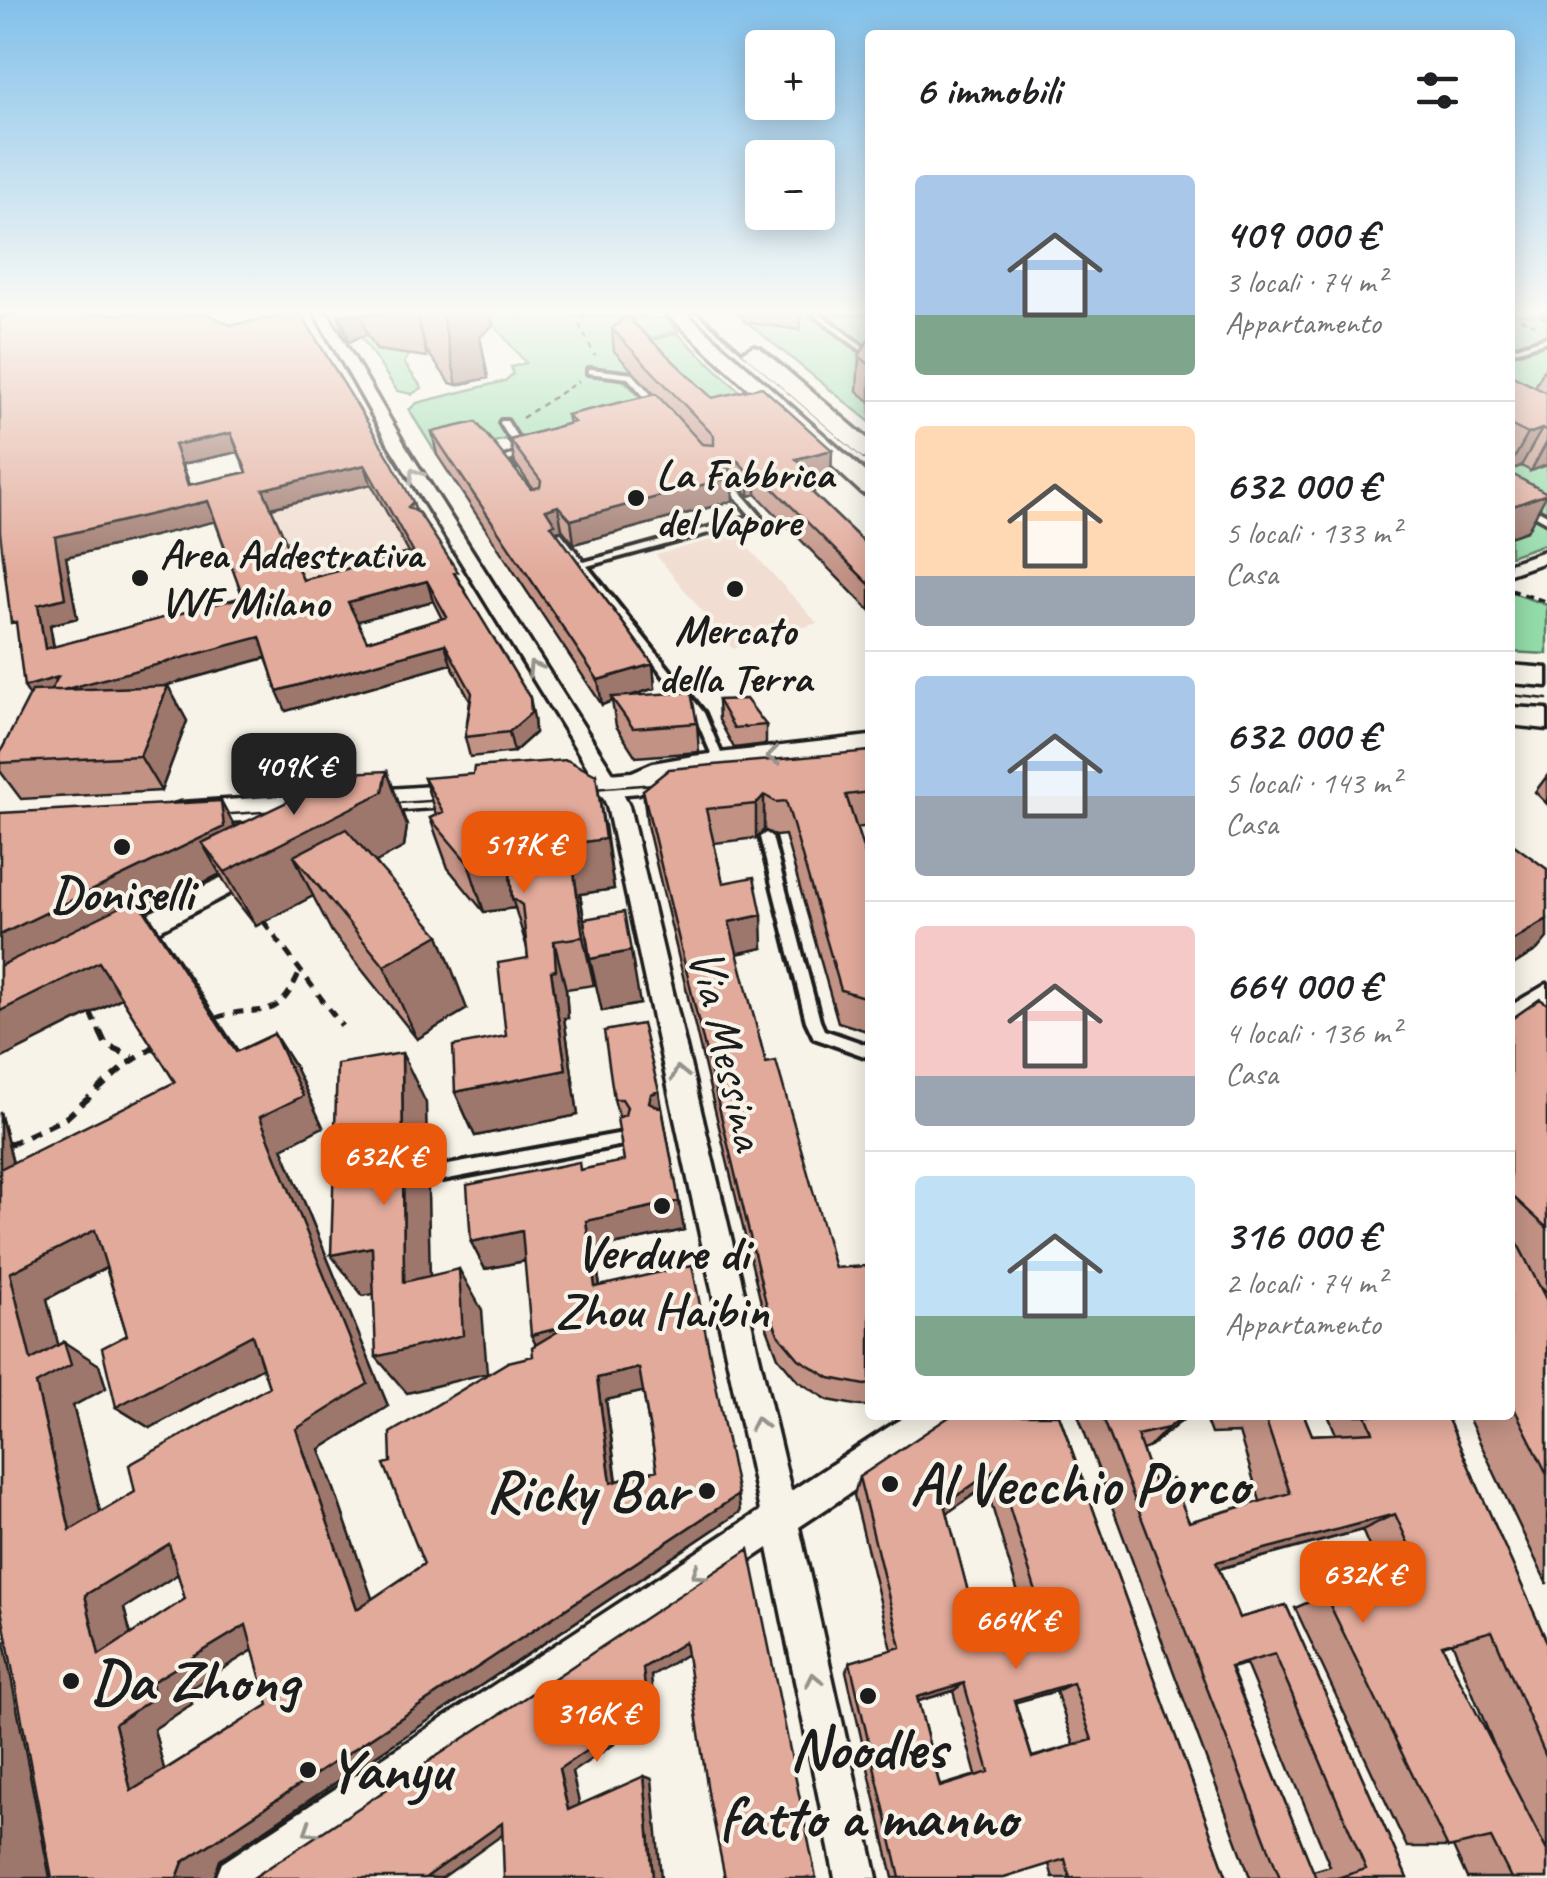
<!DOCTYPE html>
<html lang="it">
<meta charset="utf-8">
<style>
:root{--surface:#fff;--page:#f6f6f6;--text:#202124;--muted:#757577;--line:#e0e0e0;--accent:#ea580c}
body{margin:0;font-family:Caveat,sans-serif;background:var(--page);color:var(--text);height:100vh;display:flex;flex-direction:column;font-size:38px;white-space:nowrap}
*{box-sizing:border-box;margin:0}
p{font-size:32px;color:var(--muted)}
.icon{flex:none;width:55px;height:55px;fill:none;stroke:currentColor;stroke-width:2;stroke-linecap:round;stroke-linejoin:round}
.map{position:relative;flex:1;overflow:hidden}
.drawer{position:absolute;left:865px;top:30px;width:650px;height:1390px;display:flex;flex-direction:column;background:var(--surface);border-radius:10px;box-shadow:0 5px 25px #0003}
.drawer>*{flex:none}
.controls{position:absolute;left:745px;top:30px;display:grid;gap:20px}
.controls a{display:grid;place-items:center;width:90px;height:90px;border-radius:10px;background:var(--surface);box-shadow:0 5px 25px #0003;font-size:50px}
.price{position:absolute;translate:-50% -85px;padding:0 22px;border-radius:20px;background:var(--accent);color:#fff;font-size:32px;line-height:65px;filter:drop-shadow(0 2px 5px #0008)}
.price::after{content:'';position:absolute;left:50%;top:60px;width:30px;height:22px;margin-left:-15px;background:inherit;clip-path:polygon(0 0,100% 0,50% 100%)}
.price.on{background:#222;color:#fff}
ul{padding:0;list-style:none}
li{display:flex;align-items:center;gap:30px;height:250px;padding:0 50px}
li+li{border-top:2px solid var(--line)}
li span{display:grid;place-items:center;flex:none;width:280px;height:200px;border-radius:10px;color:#555}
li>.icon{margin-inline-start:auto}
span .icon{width:120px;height:120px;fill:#fffc;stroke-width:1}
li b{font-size:42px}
h2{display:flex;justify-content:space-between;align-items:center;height:120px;padding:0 50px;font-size:42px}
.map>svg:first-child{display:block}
.built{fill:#f1ddd1}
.green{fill:#93dba9;stroke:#587c62;stroke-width:2.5}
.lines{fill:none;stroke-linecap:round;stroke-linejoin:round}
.lane-casing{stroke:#1c1c1c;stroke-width:8}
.street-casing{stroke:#1c1c1c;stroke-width:7}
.secondary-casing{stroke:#1c1c1c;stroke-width:7}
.path-far3{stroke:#1c1c1c;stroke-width:2.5;stroke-dasharray:6 5;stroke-linecap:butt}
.path-far2{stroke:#1c1c1c;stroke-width:4;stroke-dasharray:8 6;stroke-linecap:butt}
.path-far1{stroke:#1c1c1c;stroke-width:5;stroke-dasharray:10 8;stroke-linecap:butt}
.path{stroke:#1c1c1c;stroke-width:6;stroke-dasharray:12 9;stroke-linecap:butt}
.lane{fill:#f7f3e8;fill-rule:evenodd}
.street{fill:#f7f3e8;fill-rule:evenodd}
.secondary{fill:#f7f3e8;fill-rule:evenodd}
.tram{stroke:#1c1c1c;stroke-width:2.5}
.wall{fill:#c29285;stroke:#1c1c1c;stroke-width:2.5;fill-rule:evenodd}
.shaded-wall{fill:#9e776c;stroke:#1c1c1c;stroke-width:2.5}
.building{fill:#e2aa9b;stroke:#1c1c1c;stroke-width:2.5;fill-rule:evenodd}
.oneway{stroke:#94928c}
.poi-dot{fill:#1c1c1c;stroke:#f7f3e8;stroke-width:4}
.labels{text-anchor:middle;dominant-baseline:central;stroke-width:8;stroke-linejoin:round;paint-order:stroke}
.far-poi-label{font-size:42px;font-weight:bold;fill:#1c1c1c;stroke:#f7f3e8;text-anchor:start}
.poi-label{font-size:50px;font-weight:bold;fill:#1c1c1c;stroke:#f7f3e8}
.street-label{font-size:50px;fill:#1c1c1c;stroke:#f7f3e8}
.near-poi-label{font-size:60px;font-weight:bold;fill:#1c1c1c;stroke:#f7f3e8;text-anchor:start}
</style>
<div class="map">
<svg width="1547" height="1878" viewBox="0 0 1547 1878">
<rect width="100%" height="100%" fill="#f7f3e8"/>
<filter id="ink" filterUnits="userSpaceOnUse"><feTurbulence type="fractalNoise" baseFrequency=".01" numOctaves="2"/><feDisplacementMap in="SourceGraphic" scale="20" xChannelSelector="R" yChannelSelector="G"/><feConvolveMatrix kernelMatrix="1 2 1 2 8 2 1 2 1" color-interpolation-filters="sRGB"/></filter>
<g filter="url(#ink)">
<!-- built -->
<path class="built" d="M371 484 419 571 310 600 228 515Z
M735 533 817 623 733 649 656 555Z"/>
<!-- green -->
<path class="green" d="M346 314H371L377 350 409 355 404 363 422 388 412 394 397 391Z
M485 314 665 318 678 331 634 343 657 365 629 372 621 378 644 400 530 447 520 436 437 455 409 410 417 403 505 381 513 374 511 367 526 363Z
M737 314H870V422Z
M1510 314H1547V543L1510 556Z
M677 333 758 408 727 416 640 344Z
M1510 592 1547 605V654L1510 652Z"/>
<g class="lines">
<defs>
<path id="lane" d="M690 314H697L870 465V471Z
M813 314H820L870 352V357Z
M1543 314H1547V316L1544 315Z
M1547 337V341L1510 353V349Z
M591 369 633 374 663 408 656 410 628 378 588 373V369Z
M501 421H507L527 453 509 461 514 469 510 471H507L500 460 518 452 500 423Z
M730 487H736L760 515V519L587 566 704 713 721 753 716 757 711 753 695 716 554 535 561 533 584 562 751 516 730 491Z
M1510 495 1547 515V522L1510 501Z
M766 833 772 837 820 1021 824 1030 870 1046V1058L814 1038 806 1021 760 837Z
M623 1133 628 1134 630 1139 628 1144 623 1145 443 1180 438 1178 436 1173 438 1168 443 1166Z"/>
<path id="street" d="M315 314H328L405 445 615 776 629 806 791 1491 907 1415H954L949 1427 799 1527 877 1878H835L768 1548 274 1878H216L222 1863 760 1511 607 806 596 781 389 445Z
M1547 550V561L1510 574V563Z
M255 861 263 864 267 870 263 876 135 943H117L114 936 117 929Z
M1547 984V1009L1510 1031V1006Z"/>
<path id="secondary" d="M667 314H687L870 476V495L862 493Z
M753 346 760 348 870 441V459L862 457 746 356 743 352Z
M1510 665 1547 668V686L1510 683Z
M1510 707 1547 709V729L1510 725Z
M870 736V756L693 776 661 782 639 793 550 801 539 798 534 790 539 782 550 779 632 772 653 763 693 756Z
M478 783 489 786 494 794 489 802 478 805 181 825 170 822 165 814 170 806 181 803Z"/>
</defs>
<!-- lane casing -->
<use href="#lane" class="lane-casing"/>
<!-- street casing -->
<use href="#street" class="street-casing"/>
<!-- secondary casing -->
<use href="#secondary" class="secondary-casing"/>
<!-- path-far3 -->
<path class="path-far3" d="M585 314 580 326 595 356
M1510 314 1535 325
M522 418 579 381"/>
<!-- path-far2 -->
<path class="path-far2" d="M1510 590 1547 602"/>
<!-- path-far1 -->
<path class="path-far1" d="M264 922 342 1026
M91 1013 101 1035
M216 1018C262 1001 275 1029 300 971"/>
<!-- path -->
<path class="path" d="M100 1032 106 1045 132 1057
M8 1145 67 1117 127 1064 157 1045"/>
<!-- lane -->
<use href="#lane" class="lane"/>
<!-- street -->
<use href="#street" class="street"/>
<!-- secondary -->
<use href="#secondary" class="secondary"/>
<!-- tram -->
<path class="tram" d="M690 314 870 473
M1510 695 1547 699
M569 791 678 782
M369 805 459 799
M200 816 295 810"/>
</g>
<!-- wall -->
<path class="wall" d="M208 314 413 502 416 511 461 584 534 718 535 733 514 752 470 757 465 737 470 701 451 664 286 711 266 658 164 686H168L187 721 161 791 21 799 0 771V753L30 696 18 633ZM238 452 247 472 190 485 182 464ZM371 484 409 553 303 580 271 508ZM215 521 243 597 54 647 50 625 77 618 66 557ZM433 601 442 619 367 641 357 621Z
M338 314H417L427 357 377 350 367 334 349 342 344 335Z
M417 314H491L493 325 480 337 488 378 457 385 450 383 426 350Z
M744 314H801L800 330 744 322Z
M612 329 712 398 832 450 831 473 814 477V494L870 548V611L756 494 749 496 739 485 733 484V501L574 544 562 529 556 532 653 664 655 688 631 696 697 723 699 752 636 757 616 726 612 701 602 705 437 455 432 432 531 489H533L515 463 510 440 569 424 567 415 655 395 614 351Z
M870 337V402L857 391 859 356Z
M1547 364V465L1531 471 1521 466 1510 470V375L1535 387Z
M718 700 766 725V744L734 748 719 720Z
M870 751V826L856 828 870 870V1032L838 1022 785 835 776 836 764 830 756 838 714 843 723 883 763 948 737 954 766 1063 835 1268H870V1406H860L828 1400 798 1381 778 1357 767 1328 647 825 643 790Z
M387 771 407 826 404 847 376 862 467 1009 417 1039 332 932 313 896 256 926 234 898 220 874 146 911 238 1051 274 1034 295 1067 323 1127 282 1148 388 1406 320 1449 372 1599 424 1564 391 1462 533 1356 536 1345 525 1261 485 1269 471 1242 581 1170 624 1161 619 1118 614 1099 659 1091 684 1230 594 1249 600 1286 740 1512 220 1860 0 1604V1112L13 1163 175 1082 122 998 0 1059 221 801 235 827ZM106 1268 127 1335 116 1407 150 1428 263 1367 269 1387 135 1492 100 1512 73 1406 106 1388 99 1365 58 1345 47 1299ZM643 1391 657 1470 617 1481 606 1400ZM178 1574 185 1599 131 1635 124 1608ZM253 1650 268 1705 164 1770 154 1729 192 1704 188 1690Z
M1547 776V804L1535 792Z
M424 778 605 825 614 889 580 894 584 919 640 1004 602 1011 585 927 594 985 566 989 568 1018H564L578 1115 475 1136 455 1092 506 1036 528 958 527 948 515 908 484 912 448 868 430 818 436 815Z
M1547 1004V1293L1538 1285 1547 1301V1584L1467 1415H1510V1020Z
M1059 1415 1227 1878H1053L1049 1864 1004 1878H893L846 1671 850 1662 892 1650 854 1495 859 1477ZM986 1486 1024 1613 977 1626 947 1513ZM953 1691 976 1775 940 1786 918 1701ZM1056 1691 1074 1745 1032 1757 1015 1702Z
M1078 1415H1189L1148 1448 1142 1450 1154 1484 1189 1522 1260 1501 1239 1433 1211 1434 1204 1415H1304L1312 1435 1336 1434 1328 1415H1446L1547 1642V1878H1467L1453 1847H1407L1295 1608 1325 1595 1382 1577 1362 1530 1219 1569 1239 1618 1286 1605 1407 1878H1249L1250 1877ZM1452 1642 1499 1758 1442 1645ZM1246 1664 1330 1866 1313 1871 1231 1668Z"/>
<!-- shaded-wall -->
<path class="shaded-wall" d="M0 314H41L0 325Z
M341 314H361L367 334 349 342Z
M442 314H491L493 325 480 337 488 378 457 385Z
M1542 429 1521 466 1510 470V466L1528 434Z
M231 433 238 452 182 464 197 504 208 501 217 521 66 557 77 618 50 625 57 669 45 649 38 605 55 537 188 485 174 445Z
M1547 442V465L1531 471Z
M832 450 831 473 814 477 813 499 798 503 796 459Z
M729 460 730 478 732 477 733 501 574 544 571 520 725 468Z
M365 465 371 484 270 508 263 489Z
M756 471V494L749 496V473Z
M1547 494 1527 531 1510 537V507Z
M558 506 562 529 552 533 546 510Z
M427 581 433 601 355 622 348 602Z
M260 637 268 657 63 714 37 707 24 687 58 677Z
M445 644 451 664 286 711 277 691Z
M653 664 655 688 614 701 611 697 612 701 602 705 598 680Z
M168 686 187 721 161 791 140 756Z
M530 698 534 718 535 733 514 752 509 732Z
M387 771 407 826 404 847 322 891 294 856 313 896 256 926 225 872Z
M596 775 614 889 580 894 594 985 583 937 570 844Z
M764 795V830L756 838V804Z
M221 801 240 837 202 843 220 874 146 911 259 1084 145 911 0 984V935Z
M509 857 512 898 515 908 484 912 468 863Z
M762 915 763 948 730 955 729 922Z
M1547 919V938L1537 950 1510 967V942Z
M439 935 467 1009 417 1039 384 966Z
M554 941 566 989 568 1018H564L578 1115 475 1136 455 1092 566 1070 551 971Z
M631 951 640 1004 602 1011 590 959Z
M99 962 125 996 0 1059V1011Z
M274 1034 295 1067 323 1127 282 1148 388 1406 320 1449 380 1621 357 1609 296 1429 260 1117Z
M402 1053 426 1103 431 1322 404 1282Z
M659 1091 663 1122 649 1102 651 1094Z
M0 1112 23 1204 0 1186Z
M679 1201 684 1230 594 1249 604 1313 595 1287 586 1221Z
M95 1230 126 1257 47 1299 64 1368V1342L99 1365 106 1388 73 1406 109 1546 70 1530 10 1273Z
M522 1231 534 1259 485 1269 471 1242Z
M372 1247 402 1289 363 1296 331 1255Z
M459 1269 482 1310 487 1373 407 1393 376 1357Z
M567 1326 543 1359 531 1335Z
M252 1335 278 1359 150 1428 116 1407Z
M639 1368 646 1391 606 1400 619 1501 611 1483 597 1378Z
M1185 1415H1189L1148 1448 1168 1428Z
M997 1468 986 1486 936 1521 945 1504Z
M738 1495 740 1512 220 1860 214 1878H177L183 1862Z
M1395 1514 1362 1530 1192 1576 1216 1562Z
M169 1544 202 1559 124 1608 138 1665 99 1655 85 1595Z
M246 1625 276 1636 188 1690 192 1704 154 1729 170 1793 131 1791 115 1724 152 1682Z
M0 1640 4 1641 50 1878H0Z
M685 1642 690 1652 651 1676 655 1717 572 1772 581 1811 568 1810 559 1769 643 1668Z
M964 1683 953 1691 908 1704 917 1697Z
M1073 1683 1056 1691 1000 1707 1014 1700Z
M644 1776 652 1779 661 1878H653Z
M502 1823H519L442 1878H425Z"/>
<!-- building -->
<path class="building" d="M20 314H208L231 325 293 314H301L390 459 413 502 408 507 419 513 458 572 454 573 530 698 531 713 509 732 465 737 472 693 445 644 277 691 260 637 63 690H51L58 677 24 687 16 622 11 623 0 532V319ZM231 433 247 472 188 485 174 445ZM365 465 413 552 303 580 263 489ZM208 501 243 597 45 649 38 605 65 598 55 537ZM427 581 447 617 367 641 348 602Z
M626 316 712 398 762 387 832 450 796 459 814 476 799 480 870 548V585L756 471 749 473 738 461 729 460 725 468 732 477 571 520 558 506 546 510 555 524 551 525 653 664 598 680 432 432 476 422 531 489 540 487 541 481 510 440 574 422 567 415 656 394 702 444 714 445V436L612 329Z
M870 337V365L859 356Z
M1510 375 1547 393V432L1542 429 1528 434 1510 425Z
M1510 473 1547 493V494L1510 507Z
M168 686 140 756 0 763V753L32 691Z
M691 692 697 723 633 728 611 697Z
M746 699 766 725 734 728 718 700Z
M870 751V792L846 795 870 870V999L841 990 786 801 776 802 764 795 756 804 706 809 723 883 754 877 762 915 729 922 766 1063 776 1061 835 1268 867 1266 870 1268V1384L865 1385 830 1378 799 1359 778 1334 766 1303 643 790 669 769Z
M567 760 596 775 605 839 570 844 583 937 554 941 556 970 551 971 566 1070 455 1092 453 1046 506 1036 498 963 528 958 522 905 512 898 509 857 468 863 430 818 443 812 424 778 473 774 474 767Z
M387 771 383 792 225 872 202 843 347 773Z
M221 801 224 827 0 935V813Z
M346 829 439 935 384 966 294 856Z
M1510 842 1547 869V919L1510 942Z
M137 899 236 1052 274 1034 303 1096 260 1117 368 1384 296 1429 357 1609 424 1564 384 1464 391 1462 390 1433 508 1362 533 1356 532 1347 567 1326 531 1335 522 1231 471 1242 467 1185 579 1162 580 1170 624 1161 617 1118 625 1115 627 1107 622 1099H614L604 1031 642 1024 659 1091 651 1094 649 1102 662 1109 679 1201 586 1221 595 1287 692 1265 738 1495 183 1862 177 1878H52L0 1604V1169L175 1082 99 962 0 1011V966ZM95 1230 127 1335 102 1348 116 1407 252 1335 269 1387 129 1465 135 1492 70 1530 36 1384 71 1365 64 1342 31 1360 10 1273ZM639 1368 657 1470 611 1483 597 1378ZM169 1544 185 1599 99 1655 85 1595ZM246 1625 268 1705 131 1791 115 1724 155 1697 152 1682Z
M624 912 631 951 590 959 584 919Z
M1540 999 1547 1004V1228L1510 1194V1020Z
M402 1053 404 1282 459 1269 463 1335 376 1357 372 1247 331 1255 337 1064Z
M1510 1229 1547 1301V1474L1510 1400Z
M952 1415H1059L1227 1878H1070L1065 1859 1004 1878H900L850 1662 901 1647 859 1477ZM997 1468 1041 1608 977 1626 945 1504ZM964 1683 989 1772 940 1787 917 1697ZM1073 1683 1092 1740 1032 1758 1014 1700Z
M1102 1415H1185L1168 1428 1137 1435 1154 1484 1172 1479 1189 1522 1290 1493 1264 1415H1304L1312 1435 1373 1432 1366 1415H1446L1547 1642V1759L1492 1631 1442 1645 1547 1851V1878H1511L1491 1838 1448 1848 1325 1595 1418 1565 1395 1514 1216 1562 1239 1618 1286 1605 1407 1878H1337L1366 1869 1275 1654 1230 1667 1316 1878H1280Z
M749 1549 816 1878H725L709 1798 685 1642 643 1668 647 1710 559 1769 568 1810 644 1776 653 1878H504L502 1823 425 1878H253Z"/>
<!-- one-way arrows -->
<defs><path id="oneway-chevron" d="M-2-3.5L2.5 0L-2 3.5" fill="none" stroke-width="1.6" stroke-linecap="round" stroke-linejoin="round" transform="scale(2.5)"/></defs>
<g class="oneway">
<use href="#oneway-chevron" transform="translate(415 475) rotate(-122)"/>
<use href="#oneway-chevron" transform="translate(534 668) rotate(-122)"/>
<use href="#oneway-chevron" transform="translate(773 756) rotate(174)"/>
<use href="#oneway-chevron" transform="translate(679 1073) rotate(-103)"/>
<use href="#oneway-chevron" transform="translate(758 1424) rotate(-102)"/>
<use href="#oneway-chevron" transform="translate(698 1573) rotate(147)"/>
<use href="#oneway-chevron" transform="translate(814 1680) rotate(-102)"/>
<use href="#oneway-chevron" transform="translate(310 1830) rotate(147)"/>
</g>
</g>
<!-- sky -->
<linearGradient id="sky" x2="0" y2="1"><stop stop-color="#82c0ea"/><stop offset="0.54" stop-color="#fbfaf5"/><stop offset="1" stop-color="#fbfaf5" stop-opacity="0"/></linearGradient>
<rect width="1547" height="577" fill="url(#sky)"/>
<!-- markers -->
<g class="poi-dot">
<circle cx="636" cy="498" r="10"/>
<circle cx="140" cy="578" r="10"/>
<circle cx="735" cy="589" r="10"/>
<circle cx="122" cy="847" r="10"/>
<circle cx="662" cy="1206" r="10"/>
<circle cx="890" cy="1484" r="10"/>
<circle cx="707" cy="1491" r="10"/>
<circle cx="71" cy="1681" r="10"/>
<circle cx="868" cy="1696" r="10"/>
<circle cx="308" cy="1770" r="10"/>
</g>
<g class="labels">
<!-- far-poi labels -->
<g class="far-poi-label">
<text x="656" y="474">La Fabbrica<tspan x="656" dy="48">del Vapore</tspan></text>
<text x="160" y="554">Area Addestrativa<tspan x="160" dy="48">VVF Milano</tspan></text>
<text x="735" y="630" text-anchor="middle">Mercato<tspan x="735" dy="48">della Terra</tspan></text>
</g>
<!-- poi labels -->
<g class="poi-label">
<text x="122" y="893">Doniselli</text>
<text x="662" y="1252">Verdure di<tspan x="662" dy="58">Zhou Haibin</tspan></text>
</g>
<!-- street labels -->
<g class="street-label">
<text transform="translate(728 1049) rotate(77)">Via Messina</text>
</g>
<!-- near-poi labels -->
<g class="near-poi-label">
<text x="910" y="1484">Al Vecchio Porco</text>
<text x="687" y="1491" text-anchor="end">Ricky Bar</text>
<text x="91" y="1681">Da Zhong</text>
<text x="868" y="1748" text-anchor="middle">Noodles<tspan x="868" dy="69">fatto a manno</tspan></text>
<text x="328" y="1770">Yanyu</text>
</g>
</g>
</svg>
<div class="controls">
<a>+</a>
<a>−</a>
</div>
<b class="price on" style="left:294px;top:818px">409K €</b>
<b class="price" style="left:524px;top:896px">517K €</b>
<b class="price" style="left:384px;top:1208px">632K €</b>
<b class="price" style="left:1363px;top:1626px">632K €</b>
<b class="price" style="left:1016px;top:1672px">664K €</b>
<b class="price" style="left:597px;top:1765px">316K €</b>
<section class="drawer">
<h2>6 immobili<svg class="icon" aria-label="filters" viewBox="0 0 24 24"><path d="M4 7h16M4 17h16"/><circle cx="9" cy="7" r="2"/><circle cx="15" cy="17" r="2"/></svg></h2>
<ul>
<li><span style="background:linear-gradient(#a9c7e8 70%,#7fa58c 0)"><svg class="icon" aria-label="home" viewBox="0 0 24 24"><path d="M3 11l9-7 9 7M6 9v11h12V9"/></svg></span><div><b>409 000 €</b><p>3 locali · 74 m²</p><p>Appartamento</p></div></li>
<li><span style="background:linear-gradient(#ffd9b3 75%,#9aa5b1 0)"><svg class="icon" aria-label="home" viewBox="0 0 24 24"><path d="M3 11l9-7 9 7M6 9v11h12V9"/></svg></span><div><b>632 000 €</b><p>5 locali · 133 m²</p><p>Casa</p></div></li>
<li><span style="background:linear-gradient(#a9c7e8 60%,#9aa5b1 0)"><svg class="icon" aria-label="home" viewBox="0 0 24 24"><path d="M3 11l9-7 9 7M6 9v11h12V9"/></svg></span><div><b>632 000 €</b><p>5 locali · 143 m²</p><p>Casa</p></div></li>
<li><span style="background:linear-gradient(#f6c9c9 75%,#9aa5b1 0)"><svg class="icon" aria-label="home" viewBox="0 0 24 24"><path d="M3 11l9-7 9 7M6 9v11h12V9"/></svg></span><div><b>664 000 €</b><p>4 locali · 136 m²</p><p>Casa</p></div></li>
<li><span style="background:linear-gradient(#bfe0f5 70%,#7fa58c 0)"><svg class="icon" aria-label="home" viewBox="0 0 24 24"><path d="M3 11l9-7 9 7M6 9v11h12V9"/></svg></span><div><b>316 000 €</b><p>2 locali · 74 m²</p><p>Appartamento</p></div></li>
</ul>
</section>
</div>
